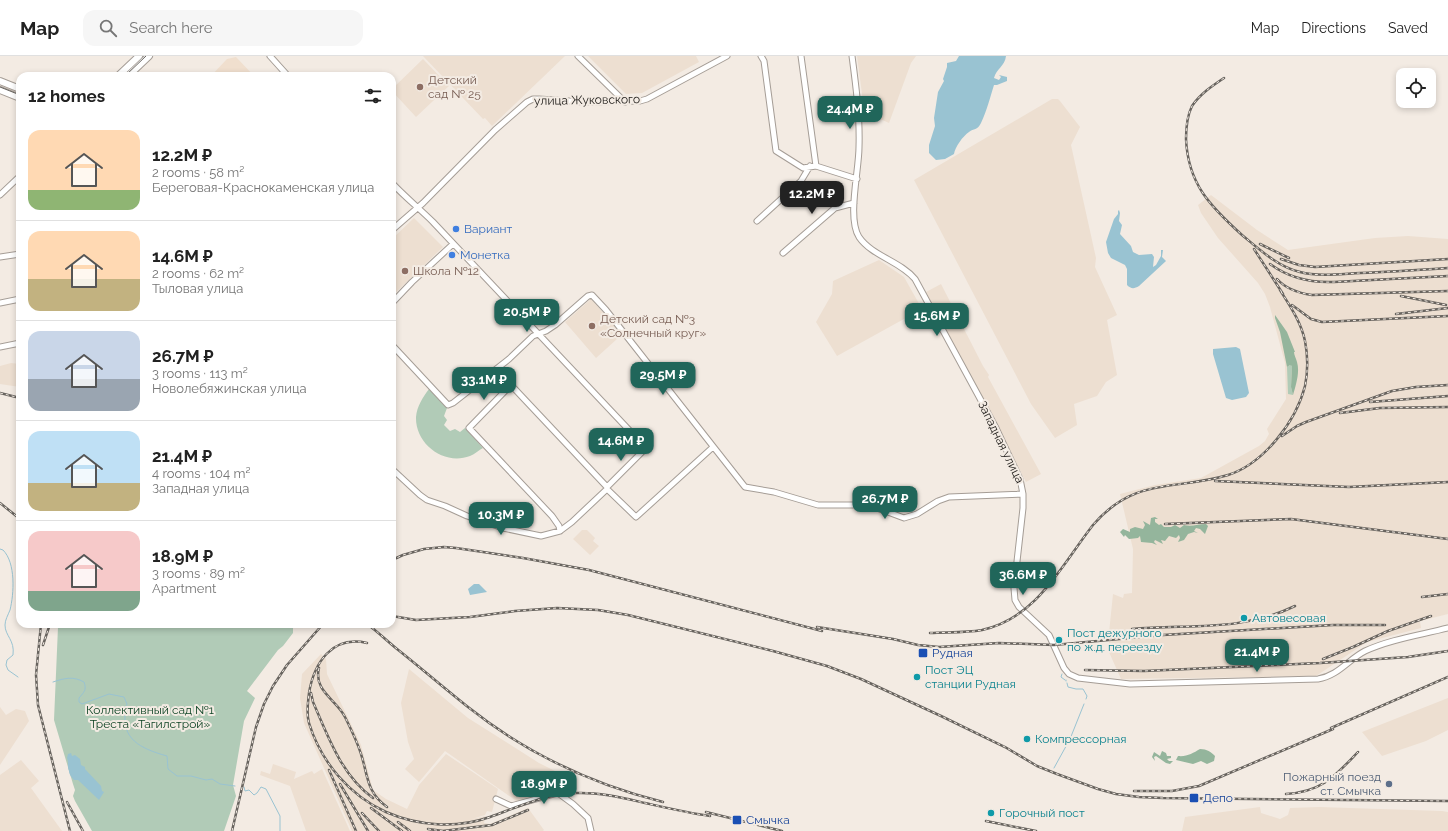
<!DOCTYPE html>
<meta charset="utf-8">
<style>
:root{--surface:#fff;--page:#f6f6f6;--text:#222;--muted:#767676;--line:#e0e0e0;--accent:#20665a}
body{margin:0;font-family:Raleway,sans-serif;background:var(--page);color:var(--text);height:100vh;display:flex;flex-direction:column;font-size:15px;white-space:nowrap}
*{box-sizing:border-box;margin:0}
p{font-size:13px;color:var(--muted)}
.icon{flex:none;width:22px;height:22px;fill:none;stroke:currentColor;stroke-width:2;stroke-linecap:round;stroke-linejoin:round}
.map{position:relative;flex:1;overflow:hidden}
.side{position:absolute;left:16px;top:16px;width:380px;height:556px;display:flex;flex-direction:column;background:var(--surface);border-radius:12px;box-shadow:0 2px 6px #0003}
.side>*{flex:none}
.fabs{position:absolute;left:1396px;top:12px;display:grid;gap:8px}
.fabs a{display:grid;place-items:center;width:40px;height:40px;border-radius:8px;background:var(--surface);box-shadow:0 2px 6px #0003;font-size:20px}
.price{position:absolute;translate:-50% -34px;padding:0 9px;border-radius:8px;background:var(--accent);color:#fff;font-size:13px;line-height:26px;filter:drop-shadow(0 1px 2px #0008)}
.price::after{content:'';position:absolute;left:50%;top:24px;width:12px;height:9px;margin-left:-6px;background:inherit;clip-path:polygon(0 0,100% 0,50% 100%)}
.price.current{background:#222;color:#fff}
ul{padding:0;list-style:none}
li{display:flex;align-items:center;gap:12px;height:100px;padding:0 12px}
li+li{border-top:1px solid var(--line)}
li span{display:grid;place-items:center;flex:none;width:112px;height:80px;border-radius:12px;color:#555}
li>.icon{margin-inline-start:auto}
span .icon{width:48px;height:48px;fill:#fffc;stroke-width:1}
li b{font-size:17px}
h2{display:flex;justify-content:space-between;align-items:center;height:48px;padding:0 12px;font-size:17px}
header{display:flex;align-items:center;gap:24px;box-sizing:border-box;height:56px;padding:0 20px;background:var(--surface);border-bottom:1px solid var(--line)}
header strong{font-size:19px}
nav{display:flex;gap:22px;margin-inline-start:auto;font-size:14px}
.search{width:280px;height:36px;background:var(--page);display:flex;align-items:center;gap:10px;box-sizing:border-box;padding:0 14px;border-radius:12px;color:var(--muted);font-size:15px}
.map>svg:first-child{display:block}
.built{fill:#eddfd1}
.medical{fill:#f0dfce}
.green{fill:#b1cbb7}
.forest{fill:#94b59c}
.water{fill:#99c3d2}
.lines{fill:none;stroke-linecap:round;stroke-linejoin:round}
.stream{stroke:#99c3d2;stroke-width:1}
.minor-casing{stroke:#a59d96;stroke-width:7}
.major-casing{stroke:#a59d96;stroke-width:8}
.minor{stroke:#fff;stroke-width:5}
.major{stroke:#fff;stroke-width:6}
.tram{stroke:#67635e;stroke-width:1}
.rail-casing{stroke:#67635e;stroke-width:2.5}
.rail{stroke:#f3ebe3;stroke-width:1;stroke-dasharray:3;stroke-linecap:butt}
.education-dot{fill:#8d6e63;stroke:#f3ebe3;stroke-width:1.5}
.shop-dot{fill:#3f7fe0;stroke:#f3ebe3;stroke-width:1.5}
.culture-dot{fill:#0f9aa8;stroke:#f3ebe3;stroke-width:1.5}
.transit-dot{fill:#1a4fb4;stroke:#f3ebe3;stroke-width:1.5}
.service-dot{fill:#5c6f8a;stroke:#f3ebe3;stroke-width:1.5}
.labels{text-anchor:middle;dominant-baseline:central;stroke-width:4;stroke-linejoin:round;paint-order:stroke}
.education-label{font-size:12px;fill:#785e54;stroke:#f3ebe3;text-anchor:start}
.street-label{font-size:12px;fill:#23201d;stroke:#f3ebe3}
.shop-label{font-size:12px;fill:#366cbe;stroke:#f3ebe3;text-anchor:start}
.culture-label{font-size:12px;fill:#0d838f;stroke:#f3ebe3;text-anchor:start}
.transit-label{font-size:12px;fill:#164399;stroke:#f3ebe3;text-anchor:start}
.park-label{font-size:12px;fill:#073f1f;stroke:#f3ebe3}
.service-label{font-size:12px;fill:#4e5e75;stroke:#f3ebe3;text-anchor:end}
</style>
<header>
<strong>Map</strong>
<div class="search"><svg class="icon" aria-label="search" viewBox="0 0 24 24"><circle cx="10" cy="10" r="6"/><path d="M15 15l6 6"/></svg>Search here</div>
<nav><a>Map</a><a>Directions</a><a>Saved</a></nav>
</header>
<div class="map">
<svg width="1448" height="775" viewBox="0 0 1448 775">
<rect width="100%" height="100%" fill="#f3ebe3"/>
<!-- built -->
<path class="built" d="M423 0H565L492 70 485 62 483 63Z
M588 0H696L699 6 642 37 626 38Z
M857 0H916L911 7 889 67 867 57 864 53Z
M423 3 449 30 416 61 392 35V33Z
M1052 43H1058L1060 45 1080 71 1071 89 1096 202 1095 211 1117 259 1107 264 1117 319 1106 326 1097 340 1074 348 1077 369 1055 382 1031 348 914 124Z
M1211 139 1257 174 1288 194 1375 182 1408 180 1448 183V558L1420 565 1421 572 1367 586 1316 620 1121 623 1109 596V577L1113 538 1123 542 1124 538 1132 537 1133 493 1120 438 1155 429 1201 422 1259 390 1265 385 1269 378 1267 373 1286 343 1285 307 1270 251 1265 238 1258 227 1218 182 1201 157 1198 149Z
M414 162 443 191 392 240V183Z
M879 204 904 221 922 253 837 300 816 266 832 238 833 225Z
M941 228 983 310 989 319 988 321 1041 418 1026 426 926 236Z
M591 243 619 275 614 279 617 283 596 302 565 266Z
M11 307 20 308V331L0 328V310Z
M582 474H587L595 482 593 485 599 490 590 499 573 483Z
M321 598 326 603 327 618 361 689 373 734 386 743 407 753 419 729 446 698 498 733 492 756 487 755 485 759 472 763 486 760 484 767 490 768 528 752 544 774 543 775H352L304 667 300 642 302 618Z
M409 613 468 662 539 707 569 722 563 736 553 732 550 737 518 746 445 695 419 726 405 713 414 703 408 686 401 647Z
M1448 642V674L1426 685 1382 700 1362 676Z
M0 651 6 659 16 653 25 655 29 665 0 709Z
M21 704 39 725 31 732 62 775H0V719Z
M273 708 296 716 294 723 312 715 314 718 322 713 350 775H306L290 730 260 719 261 715 270 718Z
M1260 751 1261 757 1280 763 1288 759 1290 752 1319 751 1442 755 1448 756V775H1182L1185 761Z"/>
<!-- medical -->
<path class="medical" d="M236 1 254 20H211L227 3Z"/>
<!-- green -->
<path class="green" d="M1290 309H1291L1292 310 1291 331 1293 339 1288 338 1287 311Z
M429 333 447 352 444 360 447 364 444 369 450 375 455 373 460 376 465 372 483 392C479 394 475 398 470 400 444 410 415 388 416 361 417 350 423 341 429 333Z
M60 568H285L293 572V577L283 590 278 594 247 635 255 642 244 665 233 729 236 740 224 775H92L75 745 73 740 75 734 73 728 54 664 58 571Z"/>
<!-- forest -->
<path class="forest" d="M1275 259 1287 276 1295 296H1294C1294 299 1296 302 1297 306 1300 316 1296 329 1293 339L1291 331 1292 310 1290 309 1287 311 1280 276 1275 262Z
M1155 461 1158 463H1155V466L1159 469 1161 468 1164 471H1171L1175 469 1180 472 1184 469C1192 471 1198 468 1206 468L1208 470 1205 478 1200 473 1196 472 1194 475 1198 477 1194 476 1188 478 1184 484 1178 486 1180 482 1179 479 1176 482 1169 480 1165 485 1161 484 1163 488 1155 484 1154 486 1157 489 1152 487 1141 486 1140 480 1138 482 1129 483 1125 479 1124 481 1120 476 1123 473 1130 476V473L1135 471 1143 473 1145 469 1143 465 1150 469 1151 462Z
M1200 693C1207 693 1211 696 1215 700L1214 705 1207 708 1201 705 1193 708 1176 704 1178 700C1187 701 1193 697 1200 693Z
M1162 695 1166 697 1167 700H1171V702L1167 703 1169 705H1173L1170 708 1166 707 1156 700 1154 701 1155 705 1152 701 1154 696 1160 700Z"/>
<!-- water -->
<path class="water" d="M959 0H1006C1005 10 996 13 994 22L999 24 1001 21 999 19 1007 21V25L997 29H994C990 42 987 54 981 67 977 75 974 72 969 76 963 80 955 91 954 98L945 103 936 104 929 97V89L935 70 934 62 938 36 944 25 943 23 947 11V7L956 5Z
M1119 154 1120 157 1119 165 1122 169 1120 178 1131 190 1133 196 1139 199 1152 198 1154 201 1153 211 1156 209 1161 200V194H1163L1162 201 1166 205 1139 230C1134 233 1131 233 1127 229V213L1125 209 1111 202 1108 197 1106 186 1114 163 1118 158V155Z
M1236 291 1240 293 1249 337 1246 341 1232 344 1226 342 1213 298V293Z
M474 528H479L487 536 470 539 468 533Z
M71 697 72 700 75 699 80 703 81 709 85 711V713L101 730 102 735 104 736 99 744 78 724H74C72 722 69 718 69 715 67 711 69 707 67 702L68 698Z"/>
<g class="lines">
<!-- stream -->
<path class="stream" d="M0 493 3 494C16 507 14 538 10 554 8 559 5 564 5 569 5 580 15 584 13 599L7 604 6 609 8 614 18 621
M1062 618 1061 621 1065 624
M1066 624V625
M53 626C65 622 73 620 84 626 87 634 84 636 79 642V646L82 648 109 638 124 641 127 648C124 653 125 655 125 660 123 686 146 694 167 700L168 713 177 720H191L206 724 212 723 220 728 235 730
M1067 627 1068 631 1076 633H1083L1087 640 1086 643
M1054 712 1070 683 1084 648
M244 731 245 735 249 734 254 739 257 737 261 731 266 733 280 760V775"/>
<defs>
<path id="minor" d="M270 0 288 20
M578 0 625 46
M761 0 764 5 776 95 803 112 816 110 857 123
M801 0 816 110
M852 0C856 30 860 61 859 91 859 115 847 162 859 181 872 200 900 205 915 223L996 372 1020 423 1023 438V452L1014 532 1015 544 1019 551 1049 579 1064 612 1069 618 1078 622 1130 628 1318 623C1338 620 1349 603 1365 595 1391 583 1421 579 1448 572
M392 127C405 141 420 153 433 166L646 392 607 431
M0 139 20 120
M757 165 801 125 810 110
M392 174 423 147 495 74 527 46 533 43H539L584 46 640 45 647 43 727 0
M783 197 835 152 854 147
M0 201 20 198
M0 247 20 243
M392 247 412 226 453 188
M392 289 448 349 453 347 509 303 533 280 546 275 555 269 588 240 592 239 606 254 745 431 774 436 818 449H861L877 452 904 462 917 458 938 445 949 441 1023 438
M0 291 20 287
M392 413 420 439 427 444 445 450 467 460 503 472 541 480 560 475 572 466 607 433
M560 475 559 470 552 460 469 372 511 329 607 431V433L636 461 713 391
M496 743 511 750 558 737 573 748 588 762 591 775"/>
<path id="major" d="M118 20 139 0
M128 20 149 0
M0 25 20 33
M0 34 20 42"/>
</defs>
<!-- minor casing -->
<use href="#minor" class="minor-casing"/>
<!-- major casing -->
<use href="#major" class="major-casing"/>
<!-- minor -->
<use href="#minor" class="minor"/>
<!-- major -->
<use href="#major" class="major"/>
<!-- tram -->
<path class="tram" d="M125 20 146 0
M0 31 20 39"/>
<defs>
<path id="rail" d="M1224 22C1212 30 1200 38 1192 50 1187 60 1186 71 1186 83 1188 128 1210 150 1242 179 1259 193 1278 211 1300 216 1319 221 1340 218 1360 217 1390 216 1419 214 1448 212
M1260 188 1289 202
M1254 193 1283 238
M1281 203 1299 209 1315 211 1448 203
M1270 208C1289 222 1311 227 1334 226L1448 220
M1277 223C1286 233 1298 237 1312 239L1448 235
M1401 240 1446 249
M1292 249 1311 263 1322 266 1448 260
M1396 258 1448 252
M0 337 20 342
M1370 346 1448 340
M1340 357 1380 352 1448 351
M1282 380 1297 370 1306 366 1392 335 1416 331 1448 329
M20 393 18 413 20 433
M1215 425 1349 431 1448 426
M0 447 20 463
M1165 468 1291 463 1448 483
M392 504 403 499 424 493 444 491 456 492 523 502 589 514 822 575
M1422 541 1448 538
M392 560 416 564 470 561 515 555 557 552 598 554 628 559 773 595 827 610 861 623 941 660 1005 691 1037 710 1057 718 1098 733 1116 738 1139 741 1163 742 1448 745
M41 568 36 619 38 649 70 775
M367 568C377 575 387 585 397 593 421 612 444 632 468 651 526 697 591 728 663 746
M817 571 893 583 918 589 939 591 999 587 1054 589 1163 579 1333 569H1385
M1132 573C1190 568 1241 576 1295 550
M930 577C947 576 965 577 982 574 1037 562 1061 510 1093 469 1135 420 1175 435 1228 419 1263 408 1296 366 1305 330 1308 315 1308 300 1305 285 1301 266 1290 250 1280 234
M367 587C332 579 314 607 309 637 308 647 306 657 309 667 321 706 349 739 386 756 418 770 456 773 490 761 518 751 545 738 576 737 599 736 623 742 645 747 667 752 688 757 710 760
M43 589 50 568
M1323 603 1353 591 1388 575 1431 560
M319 612C313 635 337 644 345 661 351 673 357 685 361 698 368 719 366 736 387 751
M1085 614 1144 615 1320 607 1408 601 1448 595
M311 637 313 646C328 680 341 719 373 742
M1331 672 1448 621
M329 714 356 775
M340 728 368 775
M1134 735H1172L1199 730 1333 673
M1286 738C1322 736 1335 720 1358 696
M67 746 83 775
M371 752 402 775
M706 756 782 775
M362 757 379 775
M986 765 1036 775
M398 766 410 775
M428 773 443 775 492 769 528 754
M232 775 256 671 264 648 273 630 287 609 323 568"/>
</defs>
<!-- rail casing -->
<use href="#rail" class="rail-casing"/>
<!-- rail -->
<use href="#rail" class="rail"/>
</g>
<!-- markers -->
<g class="education-dot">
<circle cx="420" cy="31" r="4"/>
<circle cx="405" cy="215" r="4"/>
<circle cx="592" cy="270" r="4"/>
</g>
<g class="shop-dot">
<circle cx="456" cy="173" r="4"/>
<circle cx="452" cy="199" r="4"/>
</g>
<g class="culture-dot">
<circle cx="1244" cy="562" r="4"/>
<circle cx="1059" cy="584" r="4"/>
<circle cx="917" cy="621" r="4"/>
<circle cx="1027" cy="683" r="4"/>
<circle cx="991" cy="757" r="4"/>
</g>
<g class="transit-dot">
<rect x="918" y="592" width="10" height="10" rx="2"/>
<rect x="1189" y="737" width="10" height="10" rx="2"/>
<rect x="732" y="759" width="10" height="10" rx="2"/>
</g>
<circle class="service-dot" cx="1389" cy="728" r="4"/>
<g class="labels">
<!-- education labels -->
<g class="education-label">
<text x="428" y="24">Детский<tspan x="428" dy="14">сад № 25</tspan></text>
<text x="413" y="215">Школа №12</text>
<text x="600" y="263">Детский сад №3<tspan x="600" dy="14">«Солнечный круг»</tspan></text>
</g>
<!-- street labels -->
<g class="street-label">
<text transform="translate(587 44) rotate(-1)">улица Жуковского</text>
<text transform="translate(1001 386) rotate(64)">Западная улица</text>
</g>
<!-- shop labels -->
<g class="shop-label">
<text x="464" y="173">Вариант</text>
<text x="460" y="199">Монетка</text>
</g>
<!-- culture labels -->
<g class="culture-label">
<text x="1252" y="562">Автовесовая</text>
<text x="1067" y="577">Пост дежурного<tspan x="1067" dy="14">по ж.д. переезду</tspan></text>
<text x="925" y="614">Пост ЭЦ<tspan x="925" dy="14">станции Рудная</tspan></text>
<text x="1035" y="683">Компрессорная</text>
<text x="999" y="757">Горочный пост</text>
</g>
<!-- transit labels -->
<g class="transit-label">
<text x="932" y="597">Рудная</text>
<text x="1203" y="742">Депо</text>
<text x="746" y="764">Смычка</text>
</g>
<!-- park labels -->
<g class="park-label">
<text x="150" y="654">Коллективный сад №1<tspan x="150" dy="14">Треста «Тагилстрой»</tspan></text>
</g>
<!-- service labels -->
<g class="service-label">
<text x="1381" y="721">Пожарный поезд<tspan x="1381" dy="14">ст. Смычка</tspan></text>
</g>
</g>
</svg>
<div class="fabs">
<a><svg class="icon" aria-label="locate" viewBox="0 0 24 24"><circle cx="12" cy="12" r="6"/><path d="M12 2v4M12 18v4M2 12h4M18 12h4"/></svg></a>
</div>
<b class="price" style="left:850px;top:74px">24.4M ₽</b>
<b class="price current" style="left:812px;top:159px">12.2M ₽</b>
<b class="price" style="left:527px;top:277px">20.5M ₽</b>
<b class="price" style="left:937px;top:281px">15.6M ₽</b>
<b class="price" style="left:663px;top:340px">29.5M ₽</b>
<b class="price" style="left:484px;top:345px">33.1M ₽</b>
<b class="price" style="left:621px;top:406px">14.6M ₽</b>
<b class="price" style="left:885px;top:464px">26.7M ₽</b>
<b class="price" style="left:501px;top:480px">10.3M ₽</b>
<b class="price" style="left:1023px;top:540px">36.6M ₽</b>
<b class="price" style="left:1257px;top:617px">21.4M ₽</b>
<b class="price" style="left:544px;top:749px">18.9M ₽</b>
<section class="side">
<h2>12 homes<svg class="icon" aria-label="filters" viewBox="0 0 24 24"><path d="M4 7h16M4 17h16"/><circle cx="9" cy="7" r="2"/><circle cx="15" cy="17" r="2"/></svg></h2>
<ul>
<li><span style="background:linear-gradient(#ffd9b3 75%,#8fb573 0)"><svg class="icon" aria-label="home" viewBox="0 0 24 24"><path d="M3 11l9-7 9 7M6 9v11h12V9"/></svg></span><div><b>12.2M ₽</b><p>2 rooms · 58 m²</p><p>Береговая-Краснокаменская улица</p></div></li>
<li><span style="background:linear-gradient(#ffd9b3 60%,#c2b280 0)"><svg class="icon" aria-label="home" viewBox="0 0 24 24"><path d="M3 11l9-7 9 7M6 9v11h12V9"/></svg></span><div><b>14.6M ₽</b><p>2 rooms · 62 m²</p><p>Тыловая улица</p></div></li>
<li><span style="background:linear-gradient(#c9d6e8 60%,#9aa5b1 0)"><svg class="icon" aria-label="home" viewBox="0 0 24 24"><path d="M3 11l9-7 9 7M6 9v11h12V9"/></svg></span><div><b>26.7M ₽</b><p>3 rooms · 113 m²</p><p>Новолебяжинская улица</p></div></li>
<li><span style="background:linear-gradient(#bfe0f5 65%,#c2b280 0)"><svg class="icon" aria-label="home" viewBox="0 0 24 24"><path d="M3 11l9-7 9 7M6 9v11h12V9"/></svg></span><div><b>21.4M ₽</b><p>4 rooms · 104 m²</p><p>Западная улица</p></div></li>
<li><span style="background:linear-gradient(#f6c9c9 75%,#7fa58c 0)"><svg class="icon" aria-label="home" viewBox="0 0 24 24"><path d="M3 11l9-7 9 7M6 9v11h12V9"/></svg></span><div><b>18.9M ₽</b><p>3 rooms · 89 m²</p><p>Apartment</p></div></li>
</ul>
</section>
</div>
